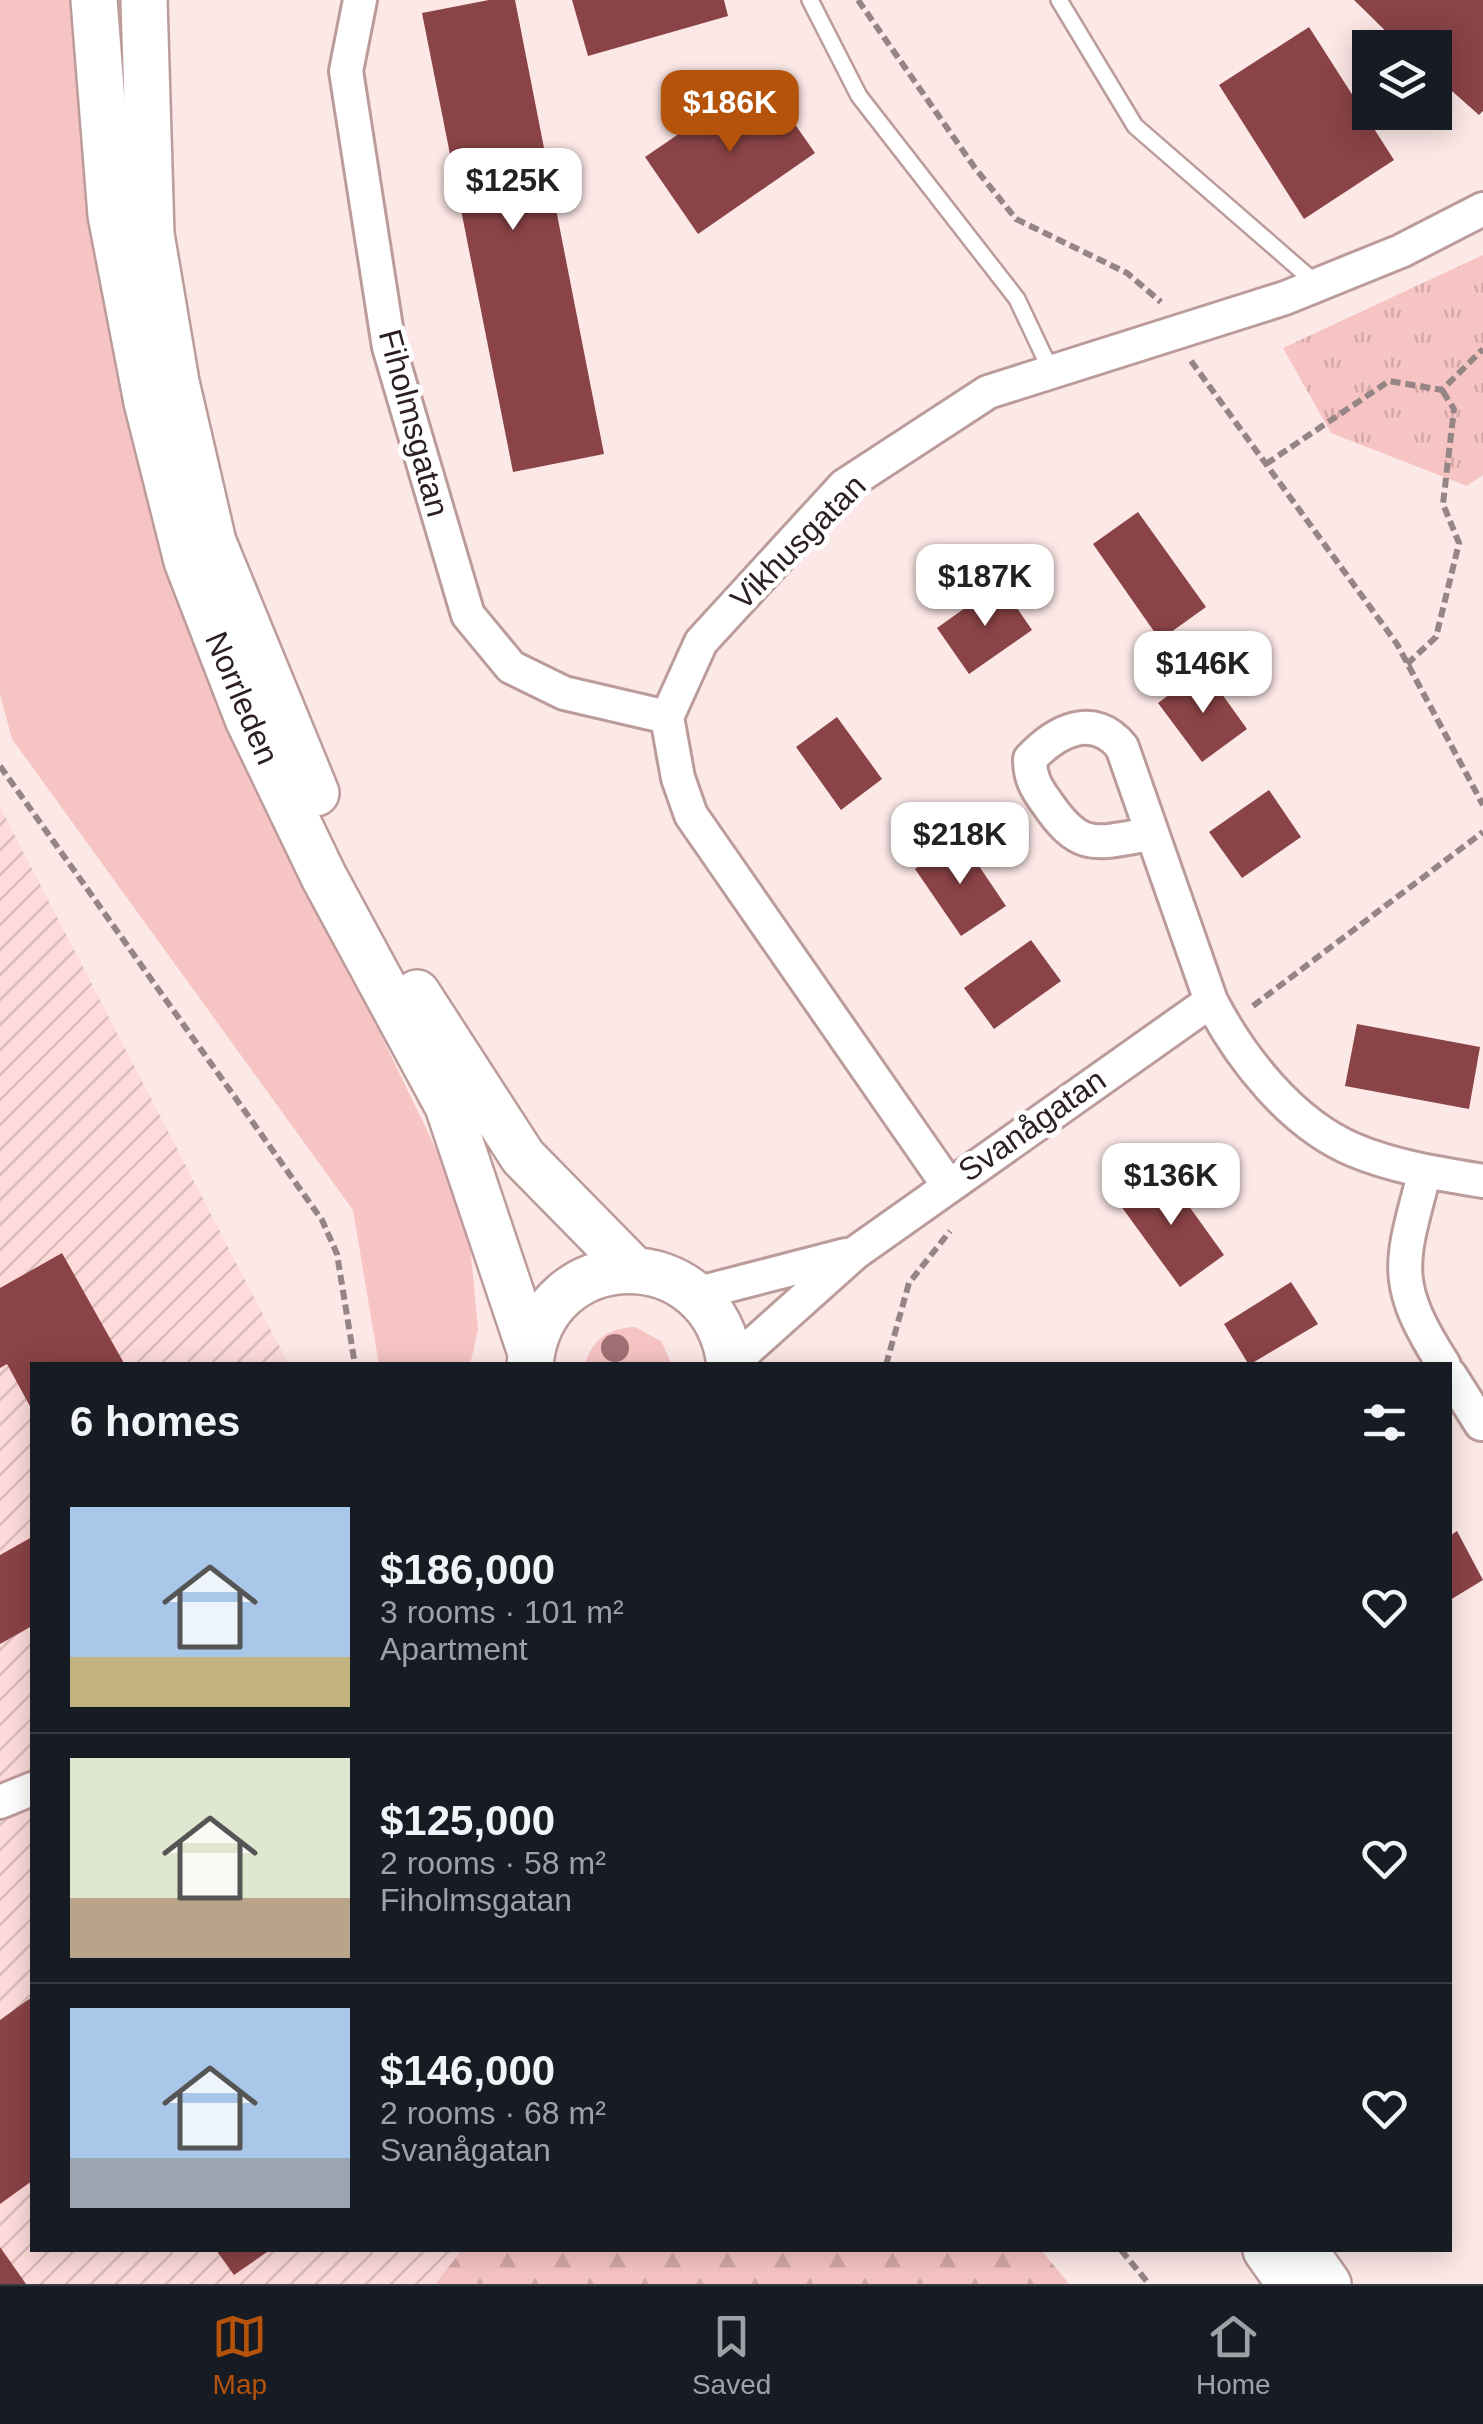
<!DOCTYPE html>
<meta charset="utf-8">
<style>
:root{--surface:#171b24;--page:#20242c;--text:#f1f3f6;--muted:#9ea1a6;--line:#363941;--accent:#b45309}
body{margin:0;font-family:Helvetica,sans-serif;background:var(--page);color:var(--text);height:100vh;display:flex;flex-direction:column;font-size:38px;white-space:nowrap}
*{box-sizing:border-box;margin:0}
p{font-size:32px;color:var(--muted)}
.icon{flex:none;width:55px;height:55px;fill:none;stroke:currentColor;stroke-width:2;stroke-linecap:round;stroke-linejoin:round}
.map{position:relative;flex:1;overflow:hidden}
.drawer{position:absolute;left:30px;top:1362px;width:1422px;height:890px;display:flex;flex-direction:column;background:var(--surface);border-radius:0px;box-shadow:0 5px 25px #0003}
.drawer>*{flex:none}
.fabs{position:absolute;left:1352px;top:30px;display:grid;gap:20px}
.fabs a{display:grid;place-items:center;width:100px;height:100px;border-radius:0px;background:var(--surface);box-shadow:0 5px 25px #0003;font-size:50px}
.price{position:absolute;translate:-50% -85px;padding:0 22px;border-radius:20px;background:#fff;color:#222;font-size:32px;line-height:65px;filter:drop-shadow(0 2px 5px #0008)}
.price::after{content:'';position:absolute;left:50%;top:60px;width:30px;height:22px;margin-left:-15px;background:inherit;clip-path:polygon(0 0,100% 0,50% 100%)}
.price.active{background:var(--accent);color:#fff}
ul{padding:0;list-style:none}
li{display:flex;align-items:center;gap:30px;height:250px;padding:0 40px}
li+li{border-top:2px solid var(--line)}
li span{display:grid;place-items:center;flex:none;width:280px;height:200px;border-radius:0px;color:#555}
li>.icon{margin-inline-start:auto}
span .icon{width:120px;height:120px;fill:#fffc;stroke-width:1}
li b{font-size:42px}
h2{display:flex;justify-content:space-between;align-items:center;height:120px;padding:0 40px;font-size:42px}
.tab-bar{display:flex;justify-content:space-around;align-items:center;height:140px;border-top:2px solid var(--line);background:var(--surface);font-size:28px;color:var(--muted)}
.tab-bar a{display:grid;justify-items:center;gap:5px}
.tab-bar .active{color:var(--accent)}
.map>svg:first-child{display:block}
.industrial{fill:url(#industrial-furrows)}
.grass{fill:#f6c4c3}
.forest{fill:url(#forest-firs)}
.park{fill:url(#park-tufts)}
.building{fill:#8a4346}
.lines{fill:none;stroke-linecap:round;stroke-linejoin:round}
.service-casing{stroke:#bc9c9b;stroke-width:20}
.minor-casing{stroke:#bc9c9b;stroke-width:38}
.secondary-casing{stroke:#bc9c9b;stroke-width:50}
.path{stroke:#958584;stroke-width:6;stroke-dasharray:10 5;stroke-linecap:butt}
.service{stroke:#fff;stroke-width:15}
.minor{stroke:#fff;stroke-width:32}
.secondary{stroke:#fff;stroke-width:45}
.tree{fill:#a07075}
.labels{text-anchor:middle;dominant-baseline:central;stroke-width:10;stroke-linejoin:round;paint-order:stroke}
.street-label{font-size:32px;fill:#2b1f1f;stroke:#fff}
</style>
<div class="map">
<svg width="1483" height="2284" viewBox="0 0 1483 2284">
<defs>
<pattern id="industrial-furrows" width="10" height="10" patternUnits="userSpaceOnUse" patternTransform="scale(2.5)"><rect width="10" height="10" fill="#fedbda"/><path d="M-1 1l2-2M0 10L10 0M9 11l2-2" fill="none" stroke="#dabcbb"/></pattern>
<pattern id="forest-firs" width="22" height="20" patternUnits="userSpaceOnUse" patternTransform="scale(2.5)"><rect width="22" height="20" fill="#f6c4c3"/><path d="M5 1l3.5 6h-7zM16 11l3.5 6h-7z" fill="#d3a8a7"/></pattern>
<pattern id="park-tufts" width="24" height="20" patternUnits="userSpaceOnUse" patternTransform="scale(2.5)"><rect width="24" height="20" fill="#f6c4c3"/><path d="M3 7l-1-3M5 7V3M7 7l1-3M15 17l-1-3M17 17v-4M19 17l1-3" fill="none" stroke="#d3a8a7"/></pattern>
</defs>
<rect width="100%" height="100%" fill="#fce8e7"/>
<!-- industrial -->
<path class="industrial" d="M0 807 289 1365H32V2250H462L435 2284H0Z"/>
<!-- grass -->
<path class="grass" d="M0 0H69L102 284 253 771 467 1213 478 1329 470 1365H379L353 1210 12 739 0 694Z
M635 1327 661 1341 672 1365H585C592 1339 609 1328 635 1327Z"/>
<!-- forest -->
<path class="forest" d="M462 2250H1041L1069 2284H435Z"/>
<!-- park -->
<path class="park" d="M1483 255V475L1467 486 1331 433 1283 348Z"/>
<!-- building -->
<path class="building" d="M489 0H515L604 454 513 472 422 13Z
M572 0H724L728 16 588 56Z
M1354 0H1483V111L1479 115 1435 76V48H1403Z
M1309 27 1394 160 1304 219 1219 85Z
M762 77 815 153 698 234 645 157Z
M1138 512 1206 607 1160 640 1093 544Z
M1000 583 1032 630 969 674 937 628Z
M1204 669 1247 729 1202 762 1158 703Z
M837 717 882 779 841 810 796 747Z
M1269 790 1301 837 1242 878 1209 832Z
M960 838 1006 906 961 936 915 869Z
M1031 940 1061 981 994 1029 964 988Z
M1357 1024 1480 1047 1469 1109 1345 1086Z
M1163 1170 1224 1255 1180 1287 1118 1202Z
M62 1253 125 1365H32V1410L7 1364 0 1368V1288Z
M1291 1282 1318 1324 1249 1365 1224 1324Z
M1457 1531 1483 1580 1450 1600V1536Z
M32 1537V1626L0 1644V1555Z
M32 1997V2181L0 2204V2020Z
M0 2247 26 2284H0Z
M216 2250H270L234 2275Z"/>
<g class="lines">
<defs>
<path id="service" d="M810 0 859 96 1017 299 1051 371
M1059 0 1135 126 1318 285"/>
<path id="minor" d="M360 0 346 71 389 347 468 615 511 667 564 693 667 717
M1151 834C1096 843 1081 853 1047 803 1036 788 1030 778 1030 759 1057 730 1094 712 1122 747L1211 1001C1241 1059 1292 1124 1354 1150 1394 1167 1440 1174 1483 1181
M1425 1171C1401 1263 1390 1281 1444 1365
M948 1185 691 815 678 778 667 717 701 642 844 486 988 392 1285 298 1401 251 1483 209
M695 1294 846 1255
M730 1365 855 1253 1211 1001
M1450 1375 1481 1424
M0 1802 32 1789"/>
<path id="secondary" d="M94 0 111 215 147 402 187 561 248 719 324 877 448 1106 531 1353
M144 0 151 234 176 382 213 542 316 793
M417 993 523 1157 633 1269
M530 1365C541 1240 715 1238 730 1365
M1266 2250 1290 2284
M1304 2250 1328 2284"/>
</defs>
<!-- service casing -->
<use href="#service" class="service-casing"/>
<!-- minor casing -->
<use href="#minor" class="minor-casing"/>
<!-- secondary casing -->
<use href="#secondary" class="secondary-casing"/>
<!-- path -->
<path class="path" d="M858 0 975 168 1016 219 1127 273 1161 302
M1191 361 1397 644 1483 805
M1266 464 1389 381 1442 390 1483 349
M1407 664 1436 637 1459 543 1443 504 1454 409 1442 390
M0 766 322 1220 337 1254 355 1365
M1253 1006 1483 832
M886 1365 909 1283 950 1231
M1121 2250 1149 2284"/>
<!-- service -->
<use href="#service" class="service"/>
<!-- minor -->
<use href="#minor" class="minor"/>
<!-- secondary -->
<use href="#secondary" class="secondary"/>
</g>
<!-- trees -->
<circle class="tree" cx="615" cy="1348" r="14"/>
<g class="labels">
<!-- street labels -->
<g class="street-label">
<text transform="translate(414 423) rotate(75)">Fiholmsgatan</text>
<text transform="translate(798 542) rotate(-45)">Vikhusgatan</text>
<text transform="translate(242 698) rotate(67)">Norrleden</text>
<text transform="translate(1032 1125) rotate(-35)">Svanågatan</text>
</g>
</g>
</svg>
<div class="fabs">
<a><svg class="icon" aria-label="layers" viewBox="0 0 24 24"><path d="M12 4l9 5-9 5-9-5zM3 14l9 5 9-5"/></svg></a>
</div>
<b class="price active" style="left:730px;top:155px">$186K</b>
<b class="price" style="left:513px;top:233px">$125K</b>
<b class="price" style="left:985px;top:629px">$187K</b>
<b class="price" style="left:1203px;top:716px">$146K</b>
<b class="price" style="left:960px;top:887px">$218K</b>
<b class="price" style="left:1171px;top:1228px">$136K</b>
<section class="drawer">
<h2>6 homes<svg class="icon" aria-label="filters" viewBox="0 0 24 24"><path d="M4 7h16M4 17h16"/><circle cx="9" cy="7" r="2"/><circle cx="15" cy="17" r="2"/></svg></h2>
<ul>
<li><span style="background:linear-gradient(#a9c7e8 75%,#c2b280 0)"><svg class="icon" aria-label="home" viewBox="0 0 24 24"><path d="M3 11l9-7 9 7M6 9v11h12V9"/></svg></span><div><b>$186,000</b><p>3 rooms · 101 m²</p><p>Apartment</p></div><svg class="icon" aria-label="heart" viewBox="0 0 24 24"><path d="M12 20l-8-8c-3-5 5-10 8-4 3-6 11-1 8 4z"/></svg></li>
<li><span style="background:linear-gradient(#dfe7d0 70%,#b9a48a 0)"><svg class="icon" aria-label="home" viewBox="0 0 24 24"><path d="M3 11l9-7 9 7M6 9v11h12V9"/></svg></span><div><b>$125,000</b><p>2 rooms · 58 m²</p><p>Fiholmsgatan</p></div><svg class="icon" aria-label="heart" viewBox="0 0 24 24"><path d="M12 20l-8-8c-3-5 5-10 8-4 3-6 11-1 8 4z"/></svg></li>
<li><span style="background:linear-gradient(#a9c7e8 75%,#9aa5b1 0)"><svg class="icon" aria-label="home" viewBox="0 0 24 24"><path d="M3 11l9-7 9 7M6 9v11h12V9"/></svg></span><div><b>$146,000</b><p>2 rooms · 68 m²</p><p>Svanågatan</p></div><svg class="icon" aria-label="heart" viewBox="0 0 24 24"><path d="M12 20l-8-8c-3-5 5-10 8-4 3-6 11-1 8 4z"/></svg></li>
</ul>
</section>
</div>
<nav class="tab-bar">
<a class="active"><svg class="icon" aria-label="map" viewBox="0 0 24 24"><path d="M3 6l6-2 6 2 6-2v14l-6 2-6-2-6 2zM9 4v14M15 6v14"/></svg>Map</a>
<a><svg class="icon" aria-label="saved" viewBox="0 0 24 24"><path d="M7 4h10v16l-5-4-5 4z"/></svg>Saved</a>
<a><svg class="icon" aria-label="home" viewBox="0 0 24 24"><path d="M3 11l9-7 9 7M6 9v11h12V9"/></svg>Home</a>
</nav>
